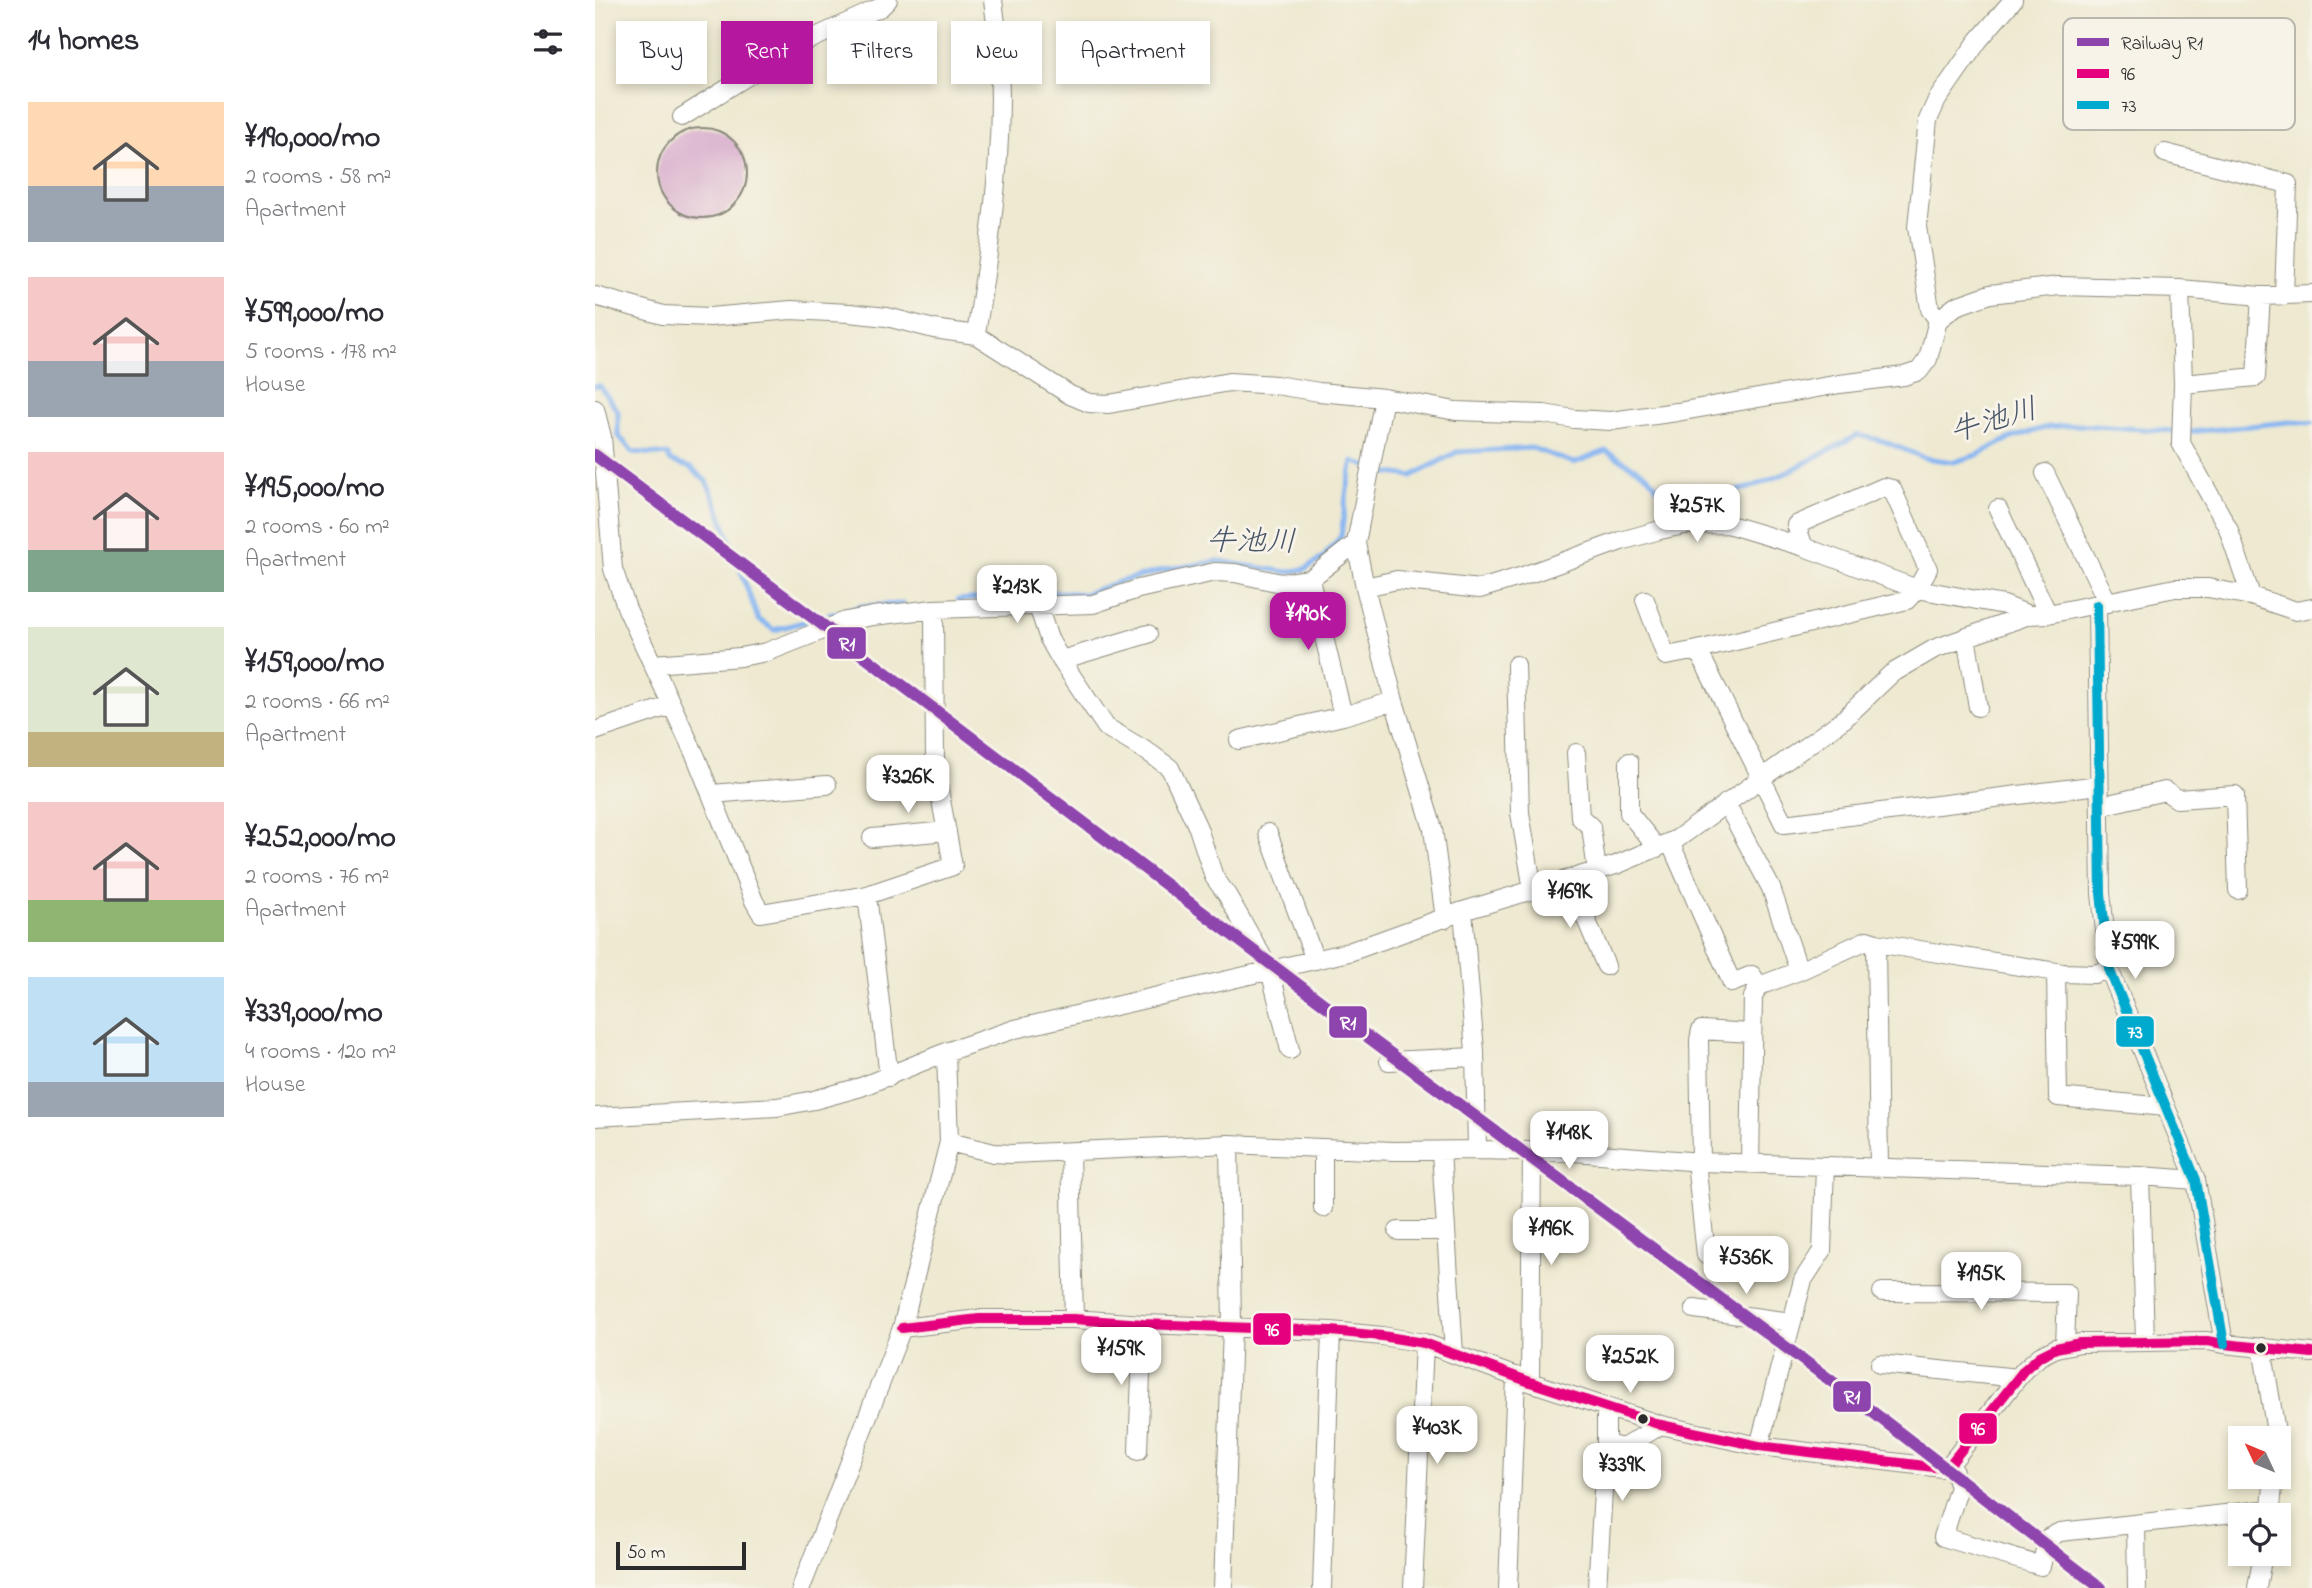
<!DOCTYPE html>
<meta charset="utf-8">
<style>
:root{--surface:#fff;--page:#f2f2f3;--text:#2b2b33;--muted:#7c7c81;--accent:#b5179e}
body{margin:0;font-family:"Indie Flower","Klee One",sans-serif;background:var(--page);color:var(--text);height:100vh;display:flex;flex-direction:column;font-size:26px;white-space:nowrap}
*{box-sizing:border-box;margin:0}
p{font-size:23px;color:var(--muted)}
.icon{flex:none;width:38px;height:38px;fill:none;stroke:currentColor;stroke-width:2;stroke-linecap:round;stroke-linejoin:round}
.map{position:relative;flex:1;overflow:hidden}
.sheet{display:flex;flex-direction:column;background:var(--surface);width:595px}
.sheet>*{flex:none}
.banner{position:absolute;left:21px;top:21px;width:665px;height:63px;display:flex;gap:14px}
.needle{width:46px;rotate:314deg}
.fabs{position:absolute;left:1633px;top:1426px;display:grid;gap:14px}
.fabs a{display:grid;place-items:center;width:63px;height:63px;border-radius:0px;background:var(--surface);box-shadow:0 4px 10px #0003;font-size:35px}
.scale{position:absolute;left:21px;bottom:18px;width:130px;box-sizing:border-box;padding-left:7px;border:4px solid #2b2b2b;border-top:0;font-size:19px;line-height:24px;white-space:nowrap;color:#2b2b2b;-webkit-text-stroke:5px #f7f3e8;paint-order:stroke}
.price{position:absolute;translate:-50% -60px;padding:0 16px;border-radius:14px;background:#fff;color:#222;font-size:23px;line-height:46px;filter:drop-shadow(0 2px 4px #0008)}
.price::after{content:'';position:absolute;left:50%;top:42px;width:21px;height:16px;margin-left:-10px;background:inherit;clip-path:polygon(0 0,100% 0,50% 100%)}
.price.current{background:var(--accent);color:#fff}
ul{padding:0;list-style:none}
li{display:flex;align-items:center;gap:21px;height:175px;padding:0 28px}
li span{display:grid;place-items:center;flex:none;width:196px;height:140px;border-radius:0px;color:#555}
li>.icon{margin-inline-start:auto}
span .icon{width:84px;height:84px;fill:#fffc;stroke-width:1}
li b{font-size:30px}
h2{display:flex;justify-content:space-between;align-items:center;height:84px;padding:0 28px;font-size:30px}
.tag{padding:0 24px;border-radius:0px;background:var(--surface);box-shadow:0 4px 10px #0003;font-size:24px;line-height:63px}
.tag.current{background:var(--accent);color:#fff}
main{display:flex;flex:1;min-height:0}
.map>svg:first-child{display:block}
.lines{fill:none;stroke-linecap:round;stroke-linejoin:round}
.stream{stroke:#87b6f2;stroke-width:5}
.building{fill:#d6a8ca}
.street-casing{stroke:#8c8a7e;stroke-width:20}
.street{stroke:#fff;stroke-width:18}
.bus-1-casing{stroke:#f7f3e8;stroke-width:16}
.bus-2-casing{stroke:#f7f3e8;stroke-width:16}
.bus-1{stroke:#e5007d;stroke-width:10}
.bus-2{stroke:#00a9ce;stroke-width:10}
.rail-1-casing{stroke:#f7f3e8;stroke-width:18}
.rail-1{stroke:#8e44ad;stroke-width:12}
.bus-dot{fill:#2b2b2b;stroke:#f7f3e8;stroke-width:2.5}
.labels{text-anchor:middle;dominant-baseline:central;stroke-width:6;stroke-linejoin:round;paint-order:stroke}
.water-label{font-size:30px;font-style:italic;fill:#475567;stroke:#f7f3e8}
.key{fill:#f7f3e8;stroke:#bab7af;stroke-width:2}
.key-label{font-size:19px;fill:#2b2b2b}
.line-badge{stroke:#f7f3e8;stroke-width:2.5}
.badge-label{font-size:19px;text-anchor:middle;font-weight:bold;fill:#fff}
</style>
<main>
<section class="sheet">
<h2>14 homes<svg class="icon" aria-label="filters" viewBox="0 0 24 24"><path d="M4 7h16M4 17h16"/><circle cx="9" cy="7" r="2"/><circle cx="15" cy="17" r="2"/></svg></h2>
<ul>
<li><span style="background:linear-gradient(#ffd9b3 60%,#9aa5b1 0)"><svg class="icon" aria-label="home" viewBox="0 0 24 24"><path d="M3 11l9-7 9 7M6 9v11h12V9"/></svg></span><div><b>¥190,000/mo</b><p>2 rooms · 58 m²</p><p>Apartment</p></div></li>
<li><span style="background:linear-gradient(#f6c9c9 60%,#9aa5b1 0)"><svg class="icon" aria-label="home" viewBox="0 0 24 24"><path d="M3 11l9-7 9 7M6 9v11h12V9"/></svg></span><div><b>¥599,000/mo</b><p>5 rooms · 178 m²</p><p>House</p></div></li>
<li><span style="background:linear-gradient(#f6c9c9 70%,#7fa58c 0)"><svg class="icon" aria-label="home" viewBox="0 0 24 24"><path d="M3 11l9-7 9 7M6 9v11h12V9"/></svg></span><div><b>¥195,000/mo</b><p>2 rooms · 60 m²</p><p>Apartment</p></div></li>
<li><span style="background:linear-gradient(#dfe7d0 75%,#c2b280 0)"><svg class="icon" aria-label="home" viewBox="0 0 24 24"><path d="M3 11l9-7 9 7M6 9v11h12V9"/></svg></span><div><b>¥159,000/mo</b><p>2 rooms · 66 m²</p><p>Apartment</p></div></li>
<li><span style="background:linear-gradient(#f6c9c9 70%,#8fb573 0)"><svg class="icon" aria-label="home" viewBox="0 0 24 24"><path d="M3 11l9-7 9 7M6 9v11h12V9"/></svg></span><div><b>¥252,000/mo</b><p>2 rooms · 76 m²</p><p>Apartment</p></div></li>
<li><span style="background:linear-gradient(#bfe0f5 75%,#9aa5b1 0)"><svg class="icon" aria-label="home" viewBox="0 0 24 24"><path d="M3 11l9-7 9 7M6 9v11h12V9"/></svg></span><div><b>¥339,000/mo</b><p>4 rooms · 120 m²</p><p>House</p></div></li>
</ul>
</section>
<div class="map">
<svg width="1717" height="1588" viewBox="0 0 1717 1588">
<rect width="100%" height="100%" fill="#f7f3e8"/>
<filter id="ink" filterUnits="userSpaceOnUse"><feTurbulence type="fractalNoise" baseFrequency=".0143" numOctaves="2"/><feDisplacementMap in="SourceGraphic" scale="14" xChannelSelector="R" yChannelSelector="G"/><feConvolveMatrix kernelMatrix="1 2 1 2 8 2 1 2 1" color-interpolation-filters="sRGB"/></filter>
<filter id="wash" filterUnits="userSpaceOnUse"><feTurbulence type="fractalNoise" baseFrequency=".00686" numOctaves="4" result="noise"/><feDisplacementMap in="SourceGraphic" scale="28" xChannelSelector="R" yChannelSelector="G"/><feGaussianBlur stdDeviation="1.57" result="paint"/><feColorMatrix in="noise" values="0 0 0 0 0 0 0 0 0 0 0 0 0 0 0 0 0 1.4 0 .05"/><feComposite in="paint" operator="in"/></filter>
<g filter="url(#wash)">
<rect width="100%" height="100%" fill="#eee9d0"/>
<g class="lines">
<!-- stream -->
<path class="stream" d="M0 386H5L23 412V435L38 452 73 455 75 461 96 468 111 481 122 504 163 619 179 630 267 606 308 604
M363 600 468 592 489 594 523 582 574 569 623 561 692 572 710 569 728 558 746 536 752 489 758 461 787 472 817 476 862 452 937 448 979 463 1011 451 1052 475 1075 504 1154 488 1189 474 1263 435 1288 441 1330 458 1359 462 1382 455 1416 438 1453 427 1483 425 1594 432 1694 422 1717 423"/>
</g>
<g id="blocks">
<!-- building -->
<path class="building" d="M62 173a45 45 0 1 1 90 0a45 45 0 1 1-90 0Z"/>
</g>
</g>
<g filter="url(#ink)">
<use href="#blocks" fill-opacity="0" stroke="#8c8a7e" stroke-width="2"/>
<g class="lines">
<defs>
<path id="street" d="M87 117 197 48 286 7 293 0
M1570 153 1693 184 1689 296
M1585 289 1588 384 1586 443 1633 528 1656 596
M0 296 68 315 115 317 196 310 254 313 292 317 339 329 381 335 475 395 494 403 514 404 634 382 681 385 724 392 789 398 861 411 949 414 979 419 1016 421 1082 412 1245 384 1309 376 1324 371 1333 359 1343 320 1361 306 1395 294 1464 286 1585 289 1666 296 1717 294
M1343 320 1335 309 1322 227 1333 120 1342 100 1383 41 1418 0
M381 335C398 222 415 114 398 0
M1588 384 1661 377 1666 296
M789 398 761 543 770 587 799 701 838 829 850 919
M0 409 7 437 18 569 32 609 101 757 159 901 166 913 272 895 358 866 340 767 339 609
M1450 473 1513 603
M1403 509 1453 614
M1209 547 1201 525 1289 487 1297 489 1333 569 1322 589 1312 600 1103 650 1189 824 1504 785
M715 579 748 716
M770 587 802 580 885 589 931 575 1026 541 1065 530 1089 525 1132 524 1209 547 1322 589 1409 605 1434 615
M1050 600 1071 656 1103 650
M1502 605 1506 893 1514 969 1601 1180 1629 1344
M443 606 454 639 466 660 511 727 556 754 575 768 603 828 619 877 632 895 675 970 695 1050
M1371 637 1383 707
M466 660 553 634
M59 664 145 657 172 652 251 621 278 616 339 609 498 604 543 589 620 572 640 573 686 583 715 579 761 543
M921 665 925 813 938 890
M0 731 77 705
M644 740 748 716 799 701
M981 753 985 817 996 827 1002 871
M1034 762V813L1062 848
M116 794 232 785
M1131 803 1176 888 1204 971 1272 940 1281 943
M1505 806 1570 791 1582 799 1640 795 1643 890
M673 833 720 960
M277 838 352 831
M1075 842 1137 983 1157 975 1164 986
M974 879 1011 966
M272 895 294 1077
M868 911 880 1051 882 1150
M1461 972 1463 1097 1571 1107
M794 1061 880 1057
M0 1117 182 1107 219 1100 266 1087 351 1052 420 1029 754 952 868 911 1021 865 1082 839 1249 719 1296 674 1339 649 1434 615 1453 614 1580 588H1613L1656 596 1701 611 1717 608
M354 1142 399 1153 416 1154 634 1144 799 1151 882 1150 980 1152 1106 1162 1545 1176 1601 1180
M475 1152 479 1319
M846 1152 859 1354
M1101 1162 1111 1255
M1106 1162 1104 1040 1106 1030 1157 1033
M1155 1164 1158 997 1164 986 1204 971
M1284 1167 1281 943 1468 973 1499 974 1514 969
M1545 1176 1550 1341
M728 1208V1148
M803 1231H851
M1287 1292 1472 1293 1470 1346
M1099 1309 1197 1322
M307 1328 384 1319H479L548 1324 736 1331 787 1336 829 1343 935 1382 1066 1425 1164 1446 1347 1468 1356 1463 1429 1370 1445 1356 1461 1348 1485 1343 1612 1341 1629 1344 1717 1353
M1667 1347 1682 1438
M1285 1364 1423 1378
M935 1382 937 1151
M1011 1444 1028 1448 1066 1425
M1164 1446 1208 1280 1227 1251 1230 1166
M543 1451 548 1324
M1356 1463 1364 1487 1348 1537 1446 1566 1453 1538 1465 1532 1676 1509
M1675 1516 1679 1477
M1541 1524 1542 1588
M206 1588 307 1328 354 1142 351 1052
M628 1588 637 1326 634 1144
M727 1588 736 1331
M818 1588 829 1343
M913 1588 921 1376
M1002 1588 1011 1444V1407
M1662 1588 1668 1554"/>
</defs>
<!-- street casing -->
<use href="#street" class="street-casing"/>
<!-- street -->
<use href="#street" class="street"/>
<defs>
<path id="bus-1" d="M307 1328 384 1319H479L548 1324 736 1331 787 1336 829 1343 935 1382 1066 1425 1164 1446 1347 1468 1356 1463 1429 1370 1445 1356 1461 1348 1485 1343 1612 1341 1629 1344 1717 1353"/>
<path id="bus-2" d="M1502 605 1506 893 1514 969 1601 1180 1629 1344"/>
</defs>
<!-- bus-1 casing -->
<use href="#bus-1" class="bus-1-casing"/>
<!-- bus-2 casing -->
<use href="#bus-2" class="bus-2-casing"/>
<!-- bus-1 -->
<use href="#bus-1" class="bus-1"/>
<!-- bus-2 -->
<use href="#bus-2" class="bus-2"/>
<defs>
<path id="rail-1" d="M0 455 225 623 738 1011 1266 1403 1506 1588"/>
</defs>
<!-- rail-1 casing -->
<use href="#rail-1" class="rail-1-casing"/>
<!-- rail-1 -->
<use href="#rail-1" class="rail-1"/>
</g>
</g>
<!-- markers -->
<g class="bus-dot">
<circle cx="1666" cy="1348" r="6"/>
<circle cx="1048" cy="1419" r="6"/>
</g>
<g class="labels">
<!-- water labels -->
<g class="water-label">
<text transform="translate(1399 422) rotate(-16)">牛池川</text>
<text transform="translate(656 543) rotate(1)">牛池川</text>
</g>
</g>
<!-- legend -->
<rect x="1468" y="18" width="232" height="112" rx="10" class="key"/>
<rect x="1482" y="38" width="32" height="8" fill="#8e44ad"/>
<rect x="1482" y="69" width="32" height="9" fill="#e5007d"/>
<rect x="1482" y="101" width="32" height="8" fill="#00a9ce"/>
<g class="key-label">
<text x="1526" y="49">Railway R1</text>
<text x="1526" y="80">96</text>
<text x="1526" y="112">73</text>
</g>
<g class="line-badge">
<rect x="231" y="626" width="41" height="34" rx="7" fill="#8e44ad"/>
<rect x="733" y="1005" width="40" height="34" rx="7" fill="#8e44ad"/>
<rect x="1520" y="1015" width="40" height="33" rx="7" fill="#00a9ce"/>
<rect x="657" y="1312" width="40" height="34" rx="7" fill="#e5007d"/>
<rect x="1237" y="1380" width="40" height="33" rx="7" fill="#8e44ad"/>
<rect x="1363" y="1412" width="40" height="33" rx="7" fill="#e5007d"/>
</g>
<g class="badge-label">
<text x="252" y="650">R1</text>
<text x="753" y="1029">R1</text>
<text x="1540" y="1038">73</text>
<text x="677" y="1336">96</text>
<text x="1257" y="1403">R1</text>
<text x="1383" y="1435">96</text>
</g>
</svg>
<div class="fabs">
<a><svg class="needle" viewBox="-14 -14 28 28"><path d="M0-13l5 13h-10z" fill="#e53935"/><path d="M0 13l5-13h-10z" fill="#7c7c81"/></svg></a>
<a><svg class="icon" aria-label="locate" viewBox="0 0 24 24"><circle cx="12" cy="12" r="6"/><path d="M12 2v4M12 18v4M2 12h4M18 12h4"/></svg></a>
</div>
<div class="scale">50 m</div>
<b class="price" style="left:1102px;top:544px">¥257K</b>
<b class="price" style="left:422px;top:625px">¥213K</b>
<b class="price current" style="left:713px;top:652px">¥190K</b>
<b class="price" style="left:313px;top:815px">¥326K</b>
<b class="price" style="left:975px;top:930px">¥169K</b>
<b class="price" style="left:1540px;top:981px">¥599K</b>
<b class="price" style="left:974px;top:1171px">¥148K</b>
<b class="price" style="left:956px;top:1267px">¥196K</b>
<b class="price" style="left:1151px;top:1296px">¥536K</b>
<b class="price" style="left:1386px;top:1312px">¥195K</b>
<b class="price" style="left:526px;top:1387px">¥159K</b>
<b class="price" style="left:1035px;top:1395px">¥252K</b>
<b class="price" style="left:842px;top:1466px">¥403K</b>
<b class="price" style="left:1027px;top:1503px">¥339K</b>
<div class="banner">
<a class="tag">Buy</a>
<a class="tag current">Rent</a>
<a class="tag">Filters</a>
<a class="tag">New</a>
<a class="tag">Apartment</a>
</div>
</div>
</main>
